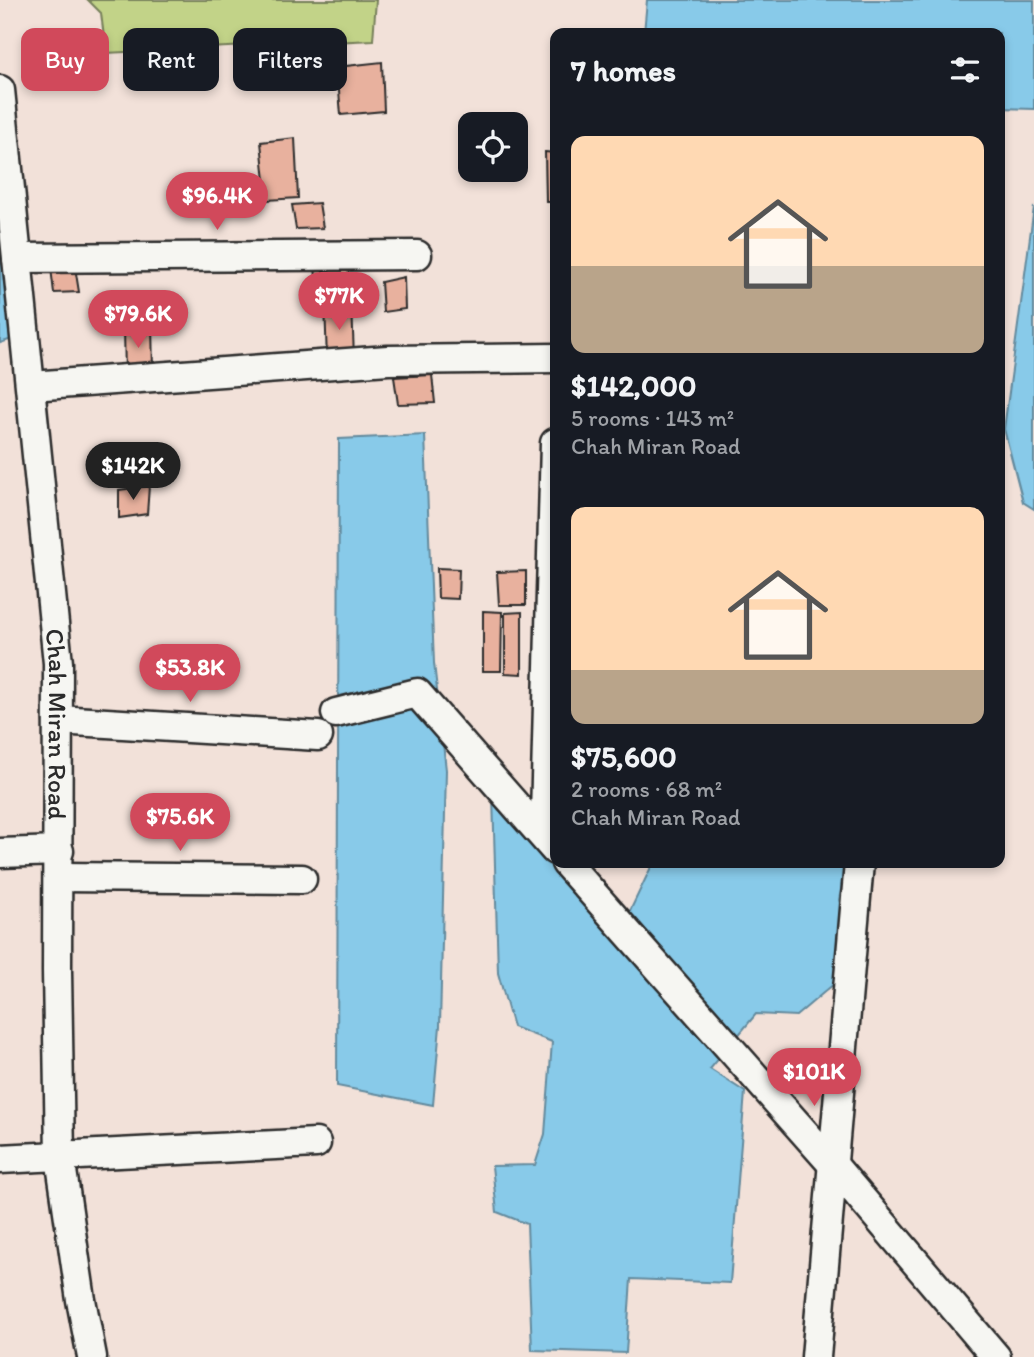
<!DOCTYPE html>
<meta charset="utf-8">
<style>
:root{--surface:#171b24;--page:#20242c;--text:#f1f3f6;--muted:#9ea1a6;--accent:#d1495b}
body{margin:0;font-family:Itim,sans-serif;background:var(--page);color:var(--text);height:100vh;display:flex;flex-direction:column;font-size:26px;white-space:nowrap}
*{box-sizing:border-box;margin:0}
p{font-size:23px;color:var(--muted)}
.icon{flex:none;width:38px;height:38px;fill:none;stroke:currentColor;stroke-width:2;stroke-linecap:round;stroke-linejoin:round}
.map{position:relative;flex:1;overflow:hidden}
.panel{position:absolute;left:550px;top:28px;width:455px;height:840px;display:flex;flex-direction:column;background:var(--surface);border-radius:14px;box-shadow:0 4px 10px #0003}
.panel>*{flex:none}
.top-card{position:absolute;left:21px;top:28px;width:424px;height:63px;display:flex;gap:14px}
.fabs{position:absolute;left:458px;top:112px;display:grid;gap:14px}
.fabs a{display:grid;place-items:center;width:70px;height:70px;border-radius:14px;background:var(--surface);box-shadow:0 4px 10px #0003;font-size:35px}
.price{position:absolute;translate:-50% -60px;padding:0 16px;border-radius:24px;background:var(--accent);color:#fff;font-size:23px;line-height:46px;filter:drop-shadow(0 2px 4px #0008)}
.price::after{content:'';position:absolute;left:50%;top:42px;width:21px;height:16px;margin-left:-10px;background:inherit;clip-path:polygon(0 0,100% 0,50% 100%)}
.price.current{background:#222;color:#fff}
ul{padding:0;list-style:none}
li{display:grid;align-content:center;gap:14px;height:371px;padding:0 21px}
li span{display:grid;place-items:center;height:217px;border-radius:14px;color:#555}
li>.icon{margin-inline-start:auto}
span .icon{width:126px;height:126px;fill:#fffc;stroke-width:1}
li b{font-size:30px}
h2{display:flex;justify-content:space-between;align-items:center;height:84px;padding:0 21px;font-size:30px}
.tag{padding:0 24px;border-radius:14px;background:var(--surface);box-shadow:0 4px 10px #0003;font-size:24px;line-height:63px}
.tag.current{background:var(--accent);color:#fff}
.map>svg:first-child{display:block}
.green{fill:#c2d388;stroke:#767f5a;stroke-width:2}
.water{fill:#88cae9;stroke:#638a9d;stroke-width:2}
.building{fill:#e8b19e;stroke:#2b2b2b;stroke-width:2}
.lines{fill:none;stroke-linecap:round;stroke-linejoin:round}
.street-casing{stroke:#2b2b2b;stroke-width:33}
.street{stroke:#f6f6f2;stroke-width:28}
.labels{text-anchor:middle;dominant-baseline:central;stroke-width:5;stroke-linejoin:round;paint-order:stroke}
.street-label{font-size:26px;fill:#2b2b2b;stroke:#f6f6f2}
</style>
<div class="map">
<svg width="1034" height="1357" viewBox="0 0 1034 1357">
<rect width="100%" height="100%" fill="#f2e1d9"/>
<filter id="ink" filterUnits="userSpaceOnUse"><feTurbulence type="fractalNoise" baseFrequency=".0143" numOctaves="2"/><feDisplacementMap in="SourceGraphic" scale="14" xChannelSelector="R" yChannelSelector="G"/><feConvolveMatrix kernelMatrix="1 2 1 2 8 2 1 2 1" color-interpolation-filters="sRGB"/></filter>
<g filter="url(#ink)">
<!-- green -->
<path class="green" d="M88 0H376L373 40 106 53 101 13Z"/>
<!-- water -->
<path class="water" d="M647 0H1034V109L999 108V33H644Z
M1034 207V509L1023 502 1004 429Z
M0 229 12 339 0 343Z
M425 435 434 663 446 770 440 1026 433 1105 337 1086 339 439Z
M493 795 619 934 653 863H846L839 900 847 928 835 983 796 1016 756 1014 710 1069 745 1092 730 1283 631 1279 626 1353 532 1350 527 1224 497 1212 492 1166 535 1165 545 1134 552 1042 513 1027 498 973Z"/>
<!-- building -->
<path class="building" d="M382 62 384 111 341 115 337 67Z
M295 138 298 198 267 200 261 142Z
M545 152 555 153V202H546Z
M319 203 323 228 296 229 292 205Z
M349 264 348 287 317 290 315 266Z
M75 267 79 292 54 293 51 268Z
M404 277 405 309 383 312 381 282Z
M325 303H352L354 359 327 361Z
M152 325 153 371 125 374 124 328Z
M432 375 435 403 398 404 394 377Z
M149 486 147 514 119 518V490Z
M437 568 459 569 458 599 438 598Z
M526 571V605H499L497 572Z
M483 611 502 612 501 671H483Z
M522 612V674L505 673V613Z"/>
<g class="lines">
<defs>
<g id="street">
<path id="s1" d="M0 90 58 663 57 971 60 1157 81 1300 92 1357"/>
<path d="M17 258 417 255"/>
<path d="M31 386 388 360 555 358"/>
<path d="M336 713 417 693 555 850"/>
<path d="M58 720 318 736"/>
<path d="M545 816 555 443"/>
<path d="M0 853 59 851"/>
<path d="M566 863 834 1166 996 1357"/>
<path d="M59 877 302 879"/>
<path d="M0 1159 316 1143"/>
<path d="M816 1357 859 863"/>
</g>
</defs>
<!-- street casing -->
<use href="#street" class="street-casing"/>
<!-- street -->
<use href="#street" class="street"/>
</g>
</g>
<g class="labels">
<!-- street labels -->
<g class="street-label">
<text stroke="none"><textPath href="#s1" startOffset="637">Chah Miran Road</textPath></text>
</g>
</g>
</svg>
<div class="fabs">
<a><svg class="icon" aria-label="locate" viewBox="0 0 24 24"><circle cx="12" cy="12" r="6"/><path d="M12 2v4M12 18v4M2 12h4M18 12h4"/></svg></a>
</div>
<b class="price" style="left:217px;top:232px">$96.4K</b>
<b class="price" style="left:339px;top:332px">$77K</b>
<b class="price" style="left:138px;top:350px">$79.6K</b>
<b class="price current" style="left:133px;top:502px">$142K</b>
<b class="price" style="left:190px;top:704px">$53.8K</b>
<b class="price" style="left:180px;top:853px">$75.6K</b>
<b class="price" style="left:814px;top:1108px">$101K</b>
<div class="top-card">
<a class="tag current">Buy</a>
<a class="tag">Rent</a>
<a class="tag">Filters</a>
</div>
<section class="panel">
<h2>7 homes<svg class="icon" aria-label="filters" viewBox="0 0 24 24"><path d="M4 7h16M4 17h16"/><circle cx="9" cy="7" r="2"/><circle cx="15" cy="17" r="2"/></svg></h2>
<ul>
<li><span style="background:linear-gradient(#ffd9b3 60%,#b9a48a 0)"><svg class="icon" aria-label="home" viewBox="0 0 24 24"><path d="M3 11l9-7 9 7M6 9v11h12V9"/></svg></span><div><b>$142,000</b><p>5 rooms · 143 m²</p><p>Chah Miran Road</p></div></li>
<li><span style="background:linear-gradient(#ffd9b3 75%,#b9a48a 0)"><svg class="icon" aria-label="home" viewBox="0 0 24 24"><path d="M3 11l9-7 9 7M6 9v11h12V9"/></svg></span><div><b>$75,600</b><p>2 rooms · 68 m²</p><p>Chah Miran Road</p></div></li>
</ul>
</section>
</div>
